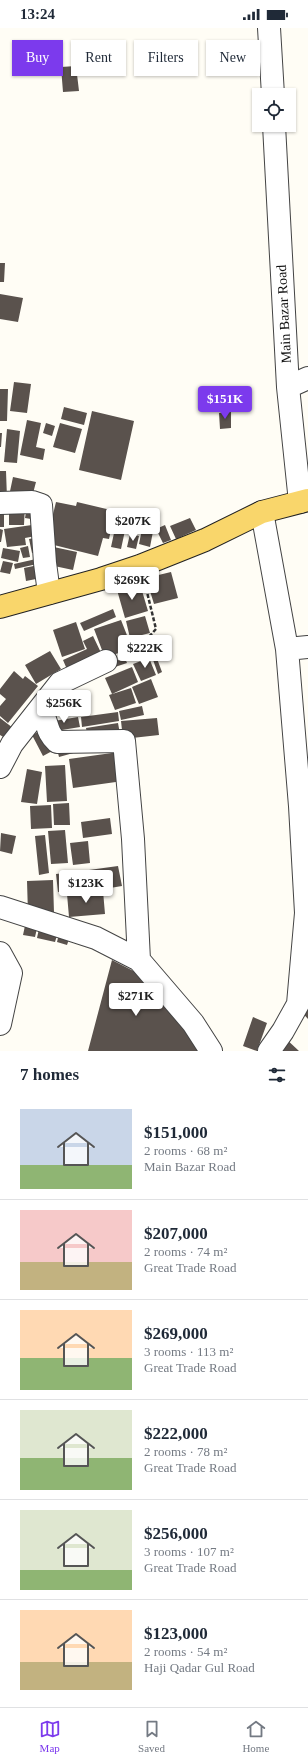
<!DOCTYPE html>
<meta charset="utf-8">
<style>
:root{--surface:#fff;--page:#f6f6f7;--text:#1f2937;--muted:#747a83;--line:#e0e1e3;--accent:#7c3aed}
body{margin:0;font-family:Georgia,serif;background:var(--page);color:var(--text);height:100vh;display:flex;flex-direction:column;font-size:15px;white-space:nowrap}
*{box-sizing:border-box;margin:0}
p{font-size:13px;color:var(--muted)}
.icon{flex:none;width:22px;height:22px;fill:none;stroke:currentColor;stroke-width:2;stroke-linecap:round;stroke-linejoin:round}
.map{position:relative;height:1023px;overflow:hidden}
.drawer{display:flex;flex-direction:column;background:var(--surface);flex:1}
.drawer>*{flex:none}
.guide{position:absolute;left:12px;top:12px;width:284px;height:36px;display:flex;gap:8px}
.buttons{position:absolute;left:252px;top:60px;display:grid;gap:8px}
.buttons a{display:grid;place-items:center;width:44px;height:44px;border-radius:0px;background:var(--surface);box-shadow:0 1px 3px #0004;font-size:20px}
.price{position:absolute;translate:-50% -34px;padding:0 9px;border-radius:4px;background:#fff;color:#222;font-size:13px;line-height:26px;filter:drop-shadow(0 1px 2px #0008)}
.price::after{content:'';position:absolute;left:50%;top:24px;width:12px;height:9px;margin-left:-6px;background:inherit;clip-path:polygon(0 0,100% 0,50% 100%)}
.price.on{background:var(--accent);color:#fff}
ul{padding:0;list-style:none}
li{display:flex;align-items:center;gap:12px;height:100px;padding:0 20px}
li+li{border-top:1px solid var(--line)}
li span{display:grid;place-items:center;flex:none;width:112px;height:80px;border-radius:0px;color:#555}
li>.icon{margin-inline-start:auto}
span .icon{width:48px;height:48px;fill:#fffc;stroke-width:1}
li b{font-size:17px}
h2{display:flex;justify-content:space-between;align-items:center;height:48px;padding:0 20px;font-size:17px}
.tag{padding:0 14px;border-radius:0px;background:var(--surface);box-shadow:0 1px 3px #0004;font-size:14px;line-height:36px}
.tag.on{background:var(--accent);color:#fff}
.status{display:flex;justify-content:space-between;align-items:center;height:28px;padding:0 20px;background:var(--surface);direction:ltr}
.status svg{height:11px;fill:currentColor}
.tabs{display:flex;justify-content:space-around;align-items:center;height:56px;border-top:1px solid var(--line);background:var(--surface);font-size:11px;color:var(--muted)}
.tabs a{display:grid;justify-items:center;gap:2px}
.tabs .on{color:var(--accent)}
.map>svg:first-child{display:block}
.building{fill:#5a524d}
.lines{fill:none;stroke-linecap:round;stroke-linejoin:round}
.minor-casing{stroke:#444;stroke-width:24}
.major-casing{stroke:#222;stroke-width:24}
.path{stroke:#333;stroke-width:2.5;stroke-dasharray:4 2;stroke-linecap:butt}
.minor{stroke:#fff;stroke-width:22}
.major{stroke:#f9d66b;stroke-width:22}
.labels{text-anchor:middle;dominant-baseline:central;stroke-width:4;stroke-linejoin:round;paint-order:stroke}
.street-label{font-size:14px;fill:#111;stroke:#fff}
</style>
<div class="status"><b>13:24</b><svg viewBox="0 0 49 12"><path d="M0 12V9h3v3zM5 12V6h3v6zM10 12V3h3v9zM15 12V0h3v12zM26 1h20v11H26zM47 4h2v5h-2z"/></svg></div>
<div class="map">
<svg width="308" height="1023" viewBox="0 0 308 1023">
<rect width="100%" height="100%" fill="#fffdf5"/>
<!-- building -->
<path class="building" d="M76 38 79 63 63 64 61 39Z
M0 235H5L4 254H0Z
M0 266 23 270 18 294 0 291Z
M14 354 31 356 27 385 10 383Z
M0 361H8L7 393H0Z
M64 379 87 385 84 397 61 391Z
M92 383 134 393 121 452 79 442Z
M231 384V400L220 401 219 385Z
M27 392 41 395 36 419 45 421 43 432 20 427Z
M46 395 55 398 52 408 43 405Z
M60 395 82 401 75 425 53 419Z
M7 401 20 403 17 435 4 434Z
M0 405H2L1 419H0Z
M0 443H6L7 470H0Z
M13 449 36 454 31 473 9 468Z
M56 474 76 478 77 474 115 483 109 511 103 510 98 528 46 515Z
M32 476 31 491 25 490 26 484Z
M9 477H25L24 497H9Z
M0 482H4V499H0Z
M119 482 129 484 121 521 111 519Z
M132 483 156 488 150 519 139 516 141 506 128 504Z
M190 490 196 502 176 511 170 498Z
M39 496 41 507 25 510 26 517 7 519 4 501Z
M165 497 171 512 163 515 156 501Z
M0 501 3 502 1 514H0Z
M130 506 139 508 136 521 127 519Z
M41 509 43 523 32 525 29 511Z
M28 518 30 529 23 530 20 520Z
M49 518 77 524 73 542 45 536Z
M3 520 20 523 18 534 1 530Z
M36 531 37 536 15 541 14 536Z
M3 533 13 535 10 546 0 544Z
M43 536 46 549 26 553 24 540Z
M171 544 178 570 154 576 146 550Z
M140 556 148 583 125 590 117 562Z
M113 581 116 589 84 603 80 595Z
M145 588 150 605 130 610 126 593Z
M121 592 132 620 105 630 94 601Z
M76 594 85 621 62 629 53 602Z
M93 608 104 631 69 646 63 632 87 621 83 613Z
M50 623 61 641 36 656 25 637Z
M156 628 162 644 158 646 152 629Z
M125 630 127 635 109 641 107 636Z
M149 630 156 647 141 653 133 636Z
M132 639 138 654 112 666 105 650Z
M14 643 23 651 25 648 38 658 8 695 0 688V678L6 671 0 666V661Z
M151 651 158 669 139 676 132 659Z
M131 660 136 675 115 682 109 667Z
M142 678 144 687 121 692 119 683Z
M118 684 119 693 82 699 81 689Z
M78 689 80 699 50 704 48 694Z
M0 690 13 700 5 710 0 707Z
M157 690 159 707 123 711 121 693Z
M118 695 120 706 88 711 86 700Z
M44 701 54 722 43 728 32 707Z
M57 721 84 722 59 729Z
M119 724 123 753 73 760 69 731Z
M65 737 67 773 47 774 45 738Z
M27 741 42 744 37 776 21 774Z
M69 775 70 797H54L53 776Z
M51 777 52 800 31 801 30 778Z
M110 790 112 806 83 810 81 794Z
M65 802 68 835 51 836 48 803Z
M1 805 16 808 12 826 0 823Z
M45 807 49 845 39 847 35 808Z
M88 813 90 835 73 837 70 815Z
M118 838 122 858 92 863 89 842Z
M86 843 88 861 58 864 56 846Z
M53 852 54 885 28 886 27 853Z
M103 863 105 886 69 889 67 866Z
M26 893 38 896 35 909 23 907Z
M40 896 59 901 55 914 37 910Z
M60 902 71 905 67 917 57 914Z
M112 932 147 950 201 1023H88Z
M308 977V991L297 979Z
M253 989 267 995 257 1023 243 1018Z
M284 1009 299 1023H271Z"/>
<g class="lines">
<defs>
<path id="minor" d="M269 0 273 67
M274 97 288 359 300 474
M288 359 308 350
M0 475 32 474 41 477 45 535 49 565
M262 484 287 621 300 778 306 885 298 976 283 1003 269 1023
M287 621 308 619
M40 681C49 695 45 703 57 714L124 713 133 811 139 932
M0 739 12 716 60 655 106 633
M0 879 96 910 139 932 193 995 211 1023
M0 925 11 945 0 996"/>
<path id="major" d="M0 579 101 551 140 538 205 512 262 484 308 472"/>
</defs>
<!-- minor casing -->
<use href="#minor" class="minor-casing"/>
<!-- major casing -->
<use href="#major" class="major-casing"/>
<!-- path -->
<path class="path" d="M126 626 137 622 156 601 146 560"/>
<!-- minor -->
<use href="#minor" class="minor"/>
<!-- major -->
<use href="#major" class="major"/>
</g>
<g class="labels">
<!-- street labels -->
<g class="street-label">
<text transform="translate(284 286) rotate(-93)">Main Bazar Road</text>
</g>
</g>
</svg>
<div class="buttons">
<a><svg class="icon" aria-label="locate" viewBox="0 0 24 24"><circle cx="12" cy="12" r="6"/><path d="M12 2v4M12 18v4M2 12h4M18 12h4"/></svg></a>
</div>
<b class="price on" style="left:225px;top:392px">$151K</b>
<b class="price" style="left:133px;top:514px">$207K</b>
<b class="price" style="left:132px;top:573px">$269K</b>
<b class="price" style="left:145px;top:641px">$222K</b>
<b class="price" style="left:64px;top:696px">$256K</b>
<b class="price" style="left:86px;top:876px">$123K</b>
<b class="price" style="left:136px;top:989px">$271K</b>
<div class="guide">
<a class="tag on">Buy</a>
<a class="tag">Rent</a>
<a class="tag">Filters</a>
<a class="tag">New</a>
</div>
</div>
<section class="drawer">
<h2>7 homes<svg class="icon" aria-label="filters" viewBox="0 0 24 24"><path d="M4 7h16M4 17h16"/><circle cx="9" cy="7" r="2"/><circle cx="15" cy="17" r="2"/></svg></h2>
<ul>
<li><span style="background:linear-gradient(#c9d6e8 70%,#8fb573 0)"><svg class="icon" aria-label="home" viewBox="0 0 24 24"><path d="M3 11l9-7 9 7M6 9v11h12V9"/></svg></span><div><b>$151,000</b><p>2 rooms · 68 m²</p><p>Main Bazar Road</p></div></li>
<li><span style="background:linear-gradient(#f6c9c9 65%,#c2b280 0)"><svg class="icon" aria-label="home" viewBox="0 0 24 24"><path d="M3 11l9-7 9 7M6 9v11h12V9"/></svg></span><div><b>$207,000</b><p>2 rooms · 74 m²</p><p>Great Trade Road</p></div></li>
<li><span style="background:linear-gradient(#ffd9b3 60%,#8fb573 0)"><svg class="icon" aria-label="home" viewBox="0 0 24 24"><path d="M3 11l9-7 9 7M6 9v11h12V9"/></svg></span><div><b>$269,000</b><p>3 rooms · 113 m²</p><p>Great Trade Road</p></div></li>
<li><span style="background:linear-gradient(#dfe7d0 60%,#8fb573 0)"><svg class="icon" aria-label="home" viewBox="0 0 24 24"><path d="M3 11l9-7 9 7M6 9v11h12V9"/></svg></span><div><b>$222,000</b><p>2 rooms · 78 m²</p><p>Great Trade Road</p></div></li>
<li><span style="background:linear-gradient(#dfe7d0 75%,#8fb573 0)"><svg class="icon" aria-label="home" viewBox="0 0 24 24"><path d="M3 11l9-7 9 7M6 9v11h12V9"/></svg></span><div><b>$256,000</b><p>3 rooms · 107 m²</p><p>Great Trade Road</p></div></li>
<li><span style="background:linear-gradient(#ffd9b3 65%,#c2b280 0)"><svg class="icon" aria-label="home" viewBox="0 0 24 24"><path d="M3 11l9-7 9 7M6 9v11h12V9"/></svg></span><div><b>$123,000</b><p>2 rooms · 54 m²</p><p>Haji Qadar Gul Road</p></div></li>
</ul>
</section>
<nav class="tabs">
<a class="on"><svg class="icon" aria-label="map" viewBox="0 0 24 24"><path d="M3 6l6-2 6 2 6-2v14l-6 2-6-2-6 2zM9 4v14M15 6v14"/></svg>Map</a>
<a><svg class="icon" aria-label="saved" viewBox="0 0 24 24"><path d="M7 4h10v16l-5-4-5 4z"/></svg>Saved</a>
<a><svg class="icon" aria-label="home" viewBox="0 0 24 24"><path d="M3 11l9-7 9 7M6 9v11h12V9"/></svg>Home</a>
</nav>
